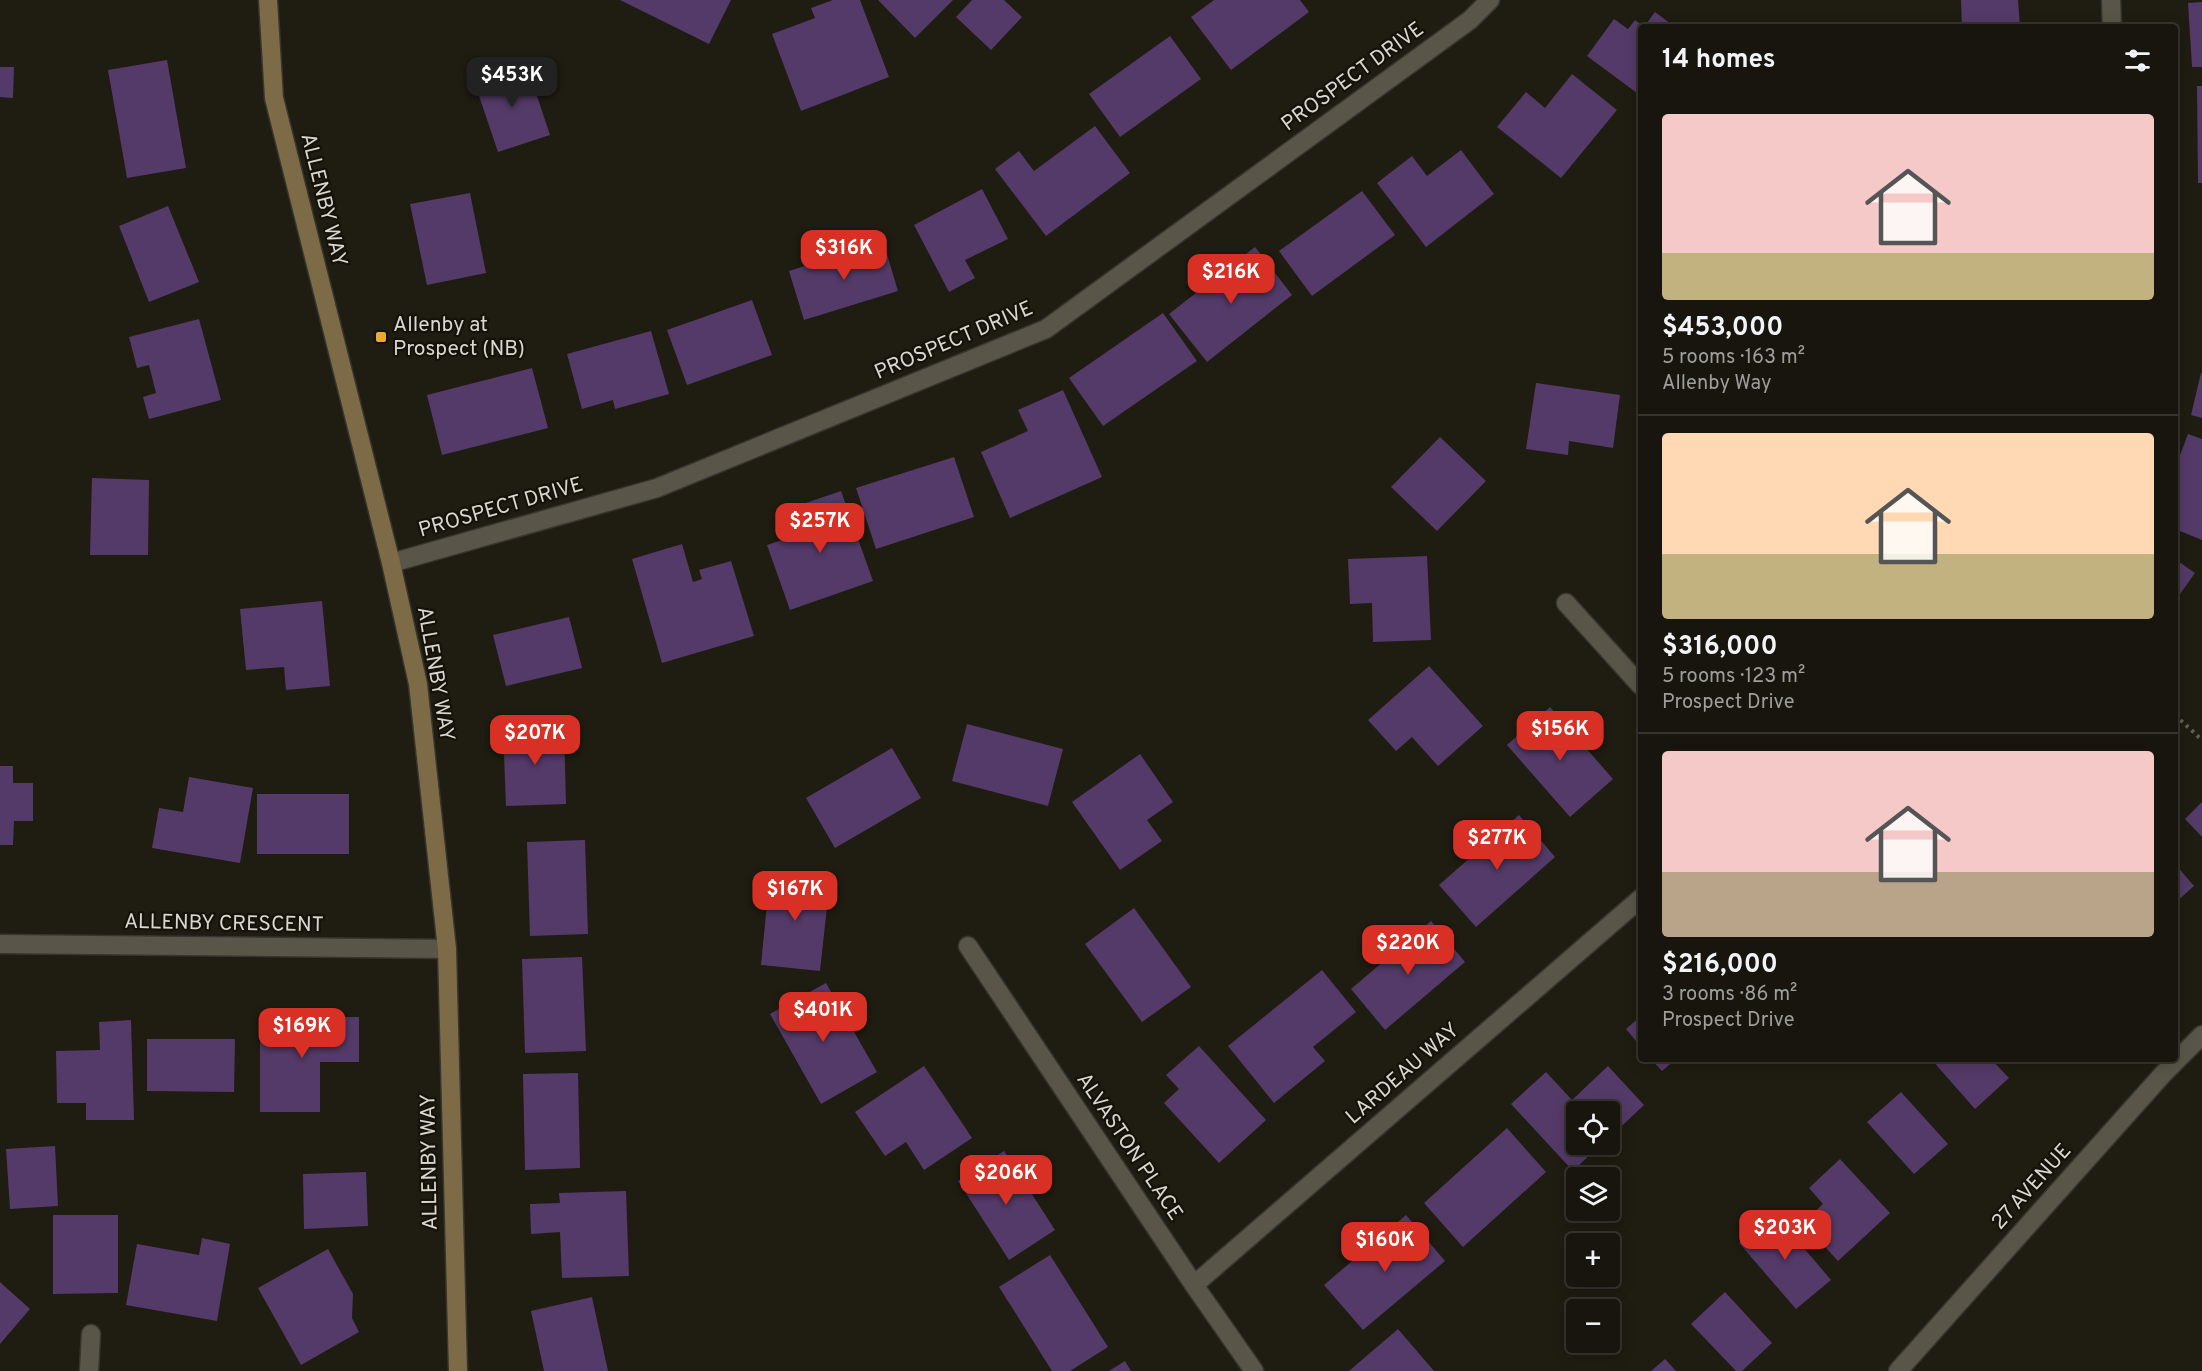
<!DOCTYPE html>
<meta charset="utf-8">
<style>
:root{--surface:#17150d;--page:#201e16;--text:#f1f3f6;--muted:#9e9f9d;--line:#36342e;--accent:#d93025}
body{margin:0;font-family:Overpass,sans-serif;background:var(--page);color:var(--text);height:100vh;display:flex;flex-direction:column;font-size:22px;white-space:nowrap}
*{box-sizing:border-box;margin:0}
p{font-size:20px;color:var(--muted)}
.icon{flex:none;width:33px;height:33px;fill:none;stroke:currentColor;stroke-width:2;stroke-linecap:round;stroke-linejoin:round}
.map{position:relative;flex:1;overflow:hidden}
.details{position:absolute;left:1638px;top:24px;width:540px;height:1038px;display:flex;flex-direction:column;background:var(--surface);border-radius:6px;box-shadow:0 3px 15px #0003,0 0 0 2px var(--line)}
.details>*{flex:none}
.controls{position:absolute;left:1566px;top:1101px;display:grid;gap:12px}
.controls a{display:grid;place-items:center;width:54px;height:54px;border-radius:6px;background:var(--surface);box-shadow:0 3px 15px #0003,0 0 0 2px var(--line);font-size:30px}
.price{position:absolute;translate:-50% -51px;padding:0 14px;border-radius:12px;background:var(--accent);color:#fff;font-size:20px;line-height:39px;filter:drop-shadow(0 2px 3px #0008)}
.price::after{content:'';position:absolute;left:50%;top:36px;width:18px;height:14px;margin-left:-9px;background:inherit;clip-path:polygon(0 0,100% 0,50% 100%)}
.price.on{background:#222;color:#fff}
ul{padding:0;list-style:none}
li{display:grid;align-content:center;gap:12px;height:318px;padding:0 24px}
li+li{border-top:2px solid var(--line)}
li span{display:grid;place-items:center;height:186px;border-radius:6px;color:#555}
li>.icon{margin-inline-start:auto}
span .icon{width:108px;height:108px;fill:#fffc;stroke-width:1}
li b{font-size:26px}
h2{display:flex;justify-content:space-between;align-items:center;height:72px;padding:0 24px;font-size:26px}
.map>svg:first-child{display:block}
.building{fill:#543a68}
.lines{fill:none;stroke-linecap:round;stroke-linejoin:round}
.street-casing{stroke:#37352f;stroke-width:21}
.secondary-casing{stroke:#37352f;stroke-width:21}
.path{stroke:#615e55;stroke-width:4;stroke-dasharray:3 4.5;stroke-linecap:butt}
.street{stroke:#595649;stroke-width:18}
.secondary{stroke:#7d6a46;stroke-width:18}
.poi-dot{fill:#e9ab37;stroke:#151309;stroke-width:2}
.labels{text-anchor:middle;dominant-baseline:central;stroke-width:4.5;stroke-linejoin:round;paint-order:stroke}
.street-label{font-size:21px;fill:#d8d7d0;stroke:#151309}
.poi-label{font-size:21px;fill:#d8d7d0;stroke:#151309;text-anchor:start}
</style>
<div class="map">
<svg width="2202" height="1371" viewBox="0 0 2202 1371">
<rect width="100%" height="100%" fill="#1f1c11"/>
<!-- building -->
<path class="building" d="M620 0H731L709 44Z
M833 0H860L889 77 801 111 772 34 815 18 811 8Z
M878 0H953L915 38Z
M972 0H1004L1022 17 991 50 956 17Z
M1214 0H1300L1309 12 1231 70 1191 17Z
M1961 0H2018L2020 27H1962Z
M2202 2V67H2192L2188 3Z
M1655 12 1675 27H1641V96L1587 56 1614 19 1628 29 1635 20 1644 27Z
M1170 36 1201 79 1120 137 1089 94Z
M167 60 186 168 127 178 108 70Z
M526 63 550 135 498 152 474 81Z
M0 67H14L13 98 0 97Z
M1572 74 1617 110 1561 178 1497 127 1526 92 1545 108Z
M2197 86H2202V183H2198Z
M1095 126 1130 173 1046 236 995 169 1019 151 1034 171Z
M1461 150 1494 194 1426 247 1377 183 1412 156 1427 176Z
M982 189 1008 239 965 260 975 278 949 292 914 225Z
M1362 191 1395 235 1312 296 1279 251Z
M470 193 486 273 427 285 410 204Z
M168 206 199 282 149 302 119 226Z
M883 241 898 291 804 320 789 271Z
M1255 247 1292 295 1207 362 1169 314Z
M752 300 772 355 687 385 667 330Z
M1163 313 1197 361 1103 426 1069 378Z
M199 319 221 400 149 419 143 397 156 393 149 365 137 368 129 337Z
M651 331 669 394 615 409 613 400 582 409 567 354Z
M532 368 548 428 442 455 427 395Z
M2201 373H2202V418L2191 415Z
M1536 383 1620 395 1613 448 1569 441 1568 455 1526 449Z
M1063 390 1102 477 1010 518 981 452 1028 431 1018 410Z
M2188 434 2202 439V540L2175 529V468Z
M1440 437 1486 481 1437 531 1391 487Z
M954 457 974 517 876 549 856 488Z
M92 478 149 480 148 555H90Z
M841 491 873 581 790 610 767 545 803 533 794 507Z
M682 544 693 582 702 579 699 570 731 561 754 636 662 663 632 559Z
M1427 556 1431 640 1373 642 1372 603 1350 604 1348 559Z
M2175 559 2195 573 2175 601Z
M322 601 330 686 286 690 284 667 246 670 240 609Z
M569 617 582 668 506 686 493 635Z
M1429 666 1483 726 1438 766 1412 737 1396 751 1368 720Z
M1550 707 1613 779 1570 817 1507 745Z
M967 724 1063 749 1048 806 952 781Z
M564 727 566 804 506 806 503 729Z
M892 748 921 798 835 848 806 798Z
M1140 754 1173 802 1147 820 1162 841 1120 870 1072 802Z
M0 766H13V783H33V821H14L13 845H0Z
M189 777 253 788 240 863 152 848 159 808 183 812Z
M257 794H349V854H257Z
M2202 802V837L2185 819Z
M1519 815 1555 857 1476 927 1439 885Z
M585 840 588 934 530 936 527 842Z
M2175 864 2194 886 2175 903Z
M770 873 830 879 820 971 761 965Z
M1134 908 1191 987 1142 1022 1085 944Z
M1431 921 1465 962 1385 1030 1351 989Z
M582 957 586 1051 525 1053 522 959Z
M1322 970 1356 1012 1313 1047 1325 1061 1274 1103 1228 1046Z
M826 983 877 1072 821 1104 770 1014Z
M1641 1016V1047L1626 1029Z
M359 1017V1062H320V1112H260V1018Z
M131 1020 134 1120H86V1103H57L56 1051 100 1050 99 1022Z
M147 1039H235L234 1092 147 1091Z
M1199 1046 1266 1120 1219 1163 1164 1103 1179 1089 1166 1075Z
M1651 1059H1676L1662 1071Z
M1931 1059H1991L2009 1078 1975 1109Z
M924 1066 972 1138 924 1170 906 1142 885 1156 855 1112Z
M1608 1066 1644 1105 1610 1137V1112H1576V1144H1601L1573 1171 1511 1104 1546 1072 1572 1100Z
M578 1073 580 1168 525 1170 523 1074Z
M1901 1092 1948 1144 1914 1174 1867 1122Z
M1507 1128 1546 1172 1463 1247 1424 1203Z
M55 1146 58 1206 10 1209 6 1149Z
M1004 1151 1055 1230 1009 1260 958 1181Z
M1840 1159 1890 1213 1838 1261 1803 1223 1823 1204 1809 1188Z
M366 1172 368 1226 304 1229 303 1174Z
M626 1191 629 1276 562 1278 560 1232 531 1234 530 1204 560 1203 559 1193Z
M1774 1213 1831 1280 1796 1309 1739 1243Z
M53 1215H118V1293L53 1294Z
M1406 1215 1445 1261 1363 1330 1324 1285Z
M202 1238 230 1244 217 1321 126 1305 137 1244 199 1255Z
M328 1249 353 1294 352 1318 359 1332 301 1365 258 1288Z
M1050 1255 1108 1347 1070 1371H1052L999 1287Z
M0 1282 30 1309 0 1344Z
M1725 1292 1772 1343 1742 1371H1736L1691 1324Z
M592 1297 608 1371H544L531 1311Z
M1398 1329 1434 1371H1349Z
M1665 1359 1676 1371H1651Z
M1125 1361 1131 1371H1109Z"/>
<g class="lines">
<defs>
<path id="street" d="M2111 0 2112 27
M391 563 657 488 1046 329 1470 20 1490 0
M1566 603 1641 686
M0 944 447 949
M968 946 1194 1285 1254 1371
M1194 1285 1641 898
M89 1371 91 1334
M1898 1371 2163 1074 2202 1035"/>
<path id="secondary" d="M268 0 274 98 391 563 418 684 447 949 458 1371"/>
</defs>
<!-- street casing -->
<use href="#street" class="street-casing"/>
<!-- secondary casing -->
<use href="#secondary" class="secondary-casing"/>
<!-- path -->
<path class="path" d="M2175 715 2202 740"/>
<!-- street -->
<use href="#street" class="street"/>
<!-- secondary -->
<use href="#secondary" class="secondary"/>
</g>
<!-- markers -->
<rect class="poi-dot" x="375" y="331" width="12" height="12" rx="3"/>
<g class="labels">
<!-- street labels -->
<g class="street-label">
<text transform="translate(1353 77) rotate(-36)">PROSPECT DRIVE</text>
<text transform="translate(323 200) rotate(76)">ALLENBY WAY</text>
<text transform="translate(954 341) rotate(-23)">PROSPECT DRIVE</text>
<text transform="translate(501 508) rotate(-16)">PROSPECT DRIVE</text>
<text transform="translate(435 674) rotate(80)">ALLENBY WAY</text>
<text transform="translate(224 924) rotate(1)">ALLENBY CRESCENT</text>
<text transform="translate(1403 1074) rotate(-41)">LARDEAU WAY</text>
<text transform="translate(1129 1147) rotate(56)">ALVASTON PLACE</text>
<text transform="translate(430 1162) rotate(-91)">ALLENBY WAY</text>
<text transform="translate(2032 1187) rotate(-48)">27 AVENUE</text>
</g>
<!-- poi labels -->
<g class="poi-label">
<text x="393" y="325">Allenby at<tspan x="393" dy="24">Prospect (NB)</tspan></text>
</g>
</g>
</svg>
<div class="controls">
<a><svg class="icon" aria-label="locate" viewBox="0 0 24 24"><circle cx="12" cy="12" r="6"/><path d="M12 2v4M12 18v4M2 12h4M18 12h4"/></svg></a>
<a><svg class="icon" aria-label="layers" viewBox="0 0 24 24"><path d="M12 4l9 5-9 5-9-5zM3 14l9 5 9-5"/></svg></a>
<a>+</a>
<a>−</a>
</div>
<b class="price on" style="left:512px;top:108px">$453K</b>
<b class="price" style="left:844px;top:281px">$316K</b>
<b class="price" style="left:1231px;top:305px">$216K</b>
<b class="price" style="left:820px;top:554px">$257K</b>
<b class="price" style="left:1560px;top:762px">$156K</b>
<b class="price" style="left:535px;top:766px">$207K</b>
<b class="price" style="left:1497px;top:871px">$277K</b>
<b class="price" style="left:795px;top:922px">$167K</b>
<b class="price" style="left:1408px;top:976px">$220K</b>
<b class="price" style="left:823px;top:1043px">$401K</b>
<b class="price" style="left:302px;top:1059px">$169K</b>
<b class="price" style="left:1006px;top:1206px">$206K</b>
<b class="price" style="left:1785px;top:1261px">$203K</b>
<b class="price" style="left:1385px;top:1273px">$160K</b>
<section class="details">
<h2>14 homes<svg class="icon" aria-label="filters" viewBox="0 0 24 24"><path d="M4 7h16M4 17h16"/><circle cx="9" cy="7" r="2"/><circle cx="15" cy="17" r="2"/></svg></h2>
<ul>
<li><span style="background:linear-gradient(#f6c9c9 75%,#c2b280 0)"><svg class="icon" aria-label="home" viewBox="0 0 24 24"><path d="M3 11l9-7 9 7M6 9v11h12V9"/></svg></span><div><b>$453,000</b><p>5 rooms · 163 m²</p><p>Allenby Way</p></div></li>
<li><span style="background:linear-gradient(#ffd9b3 65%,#c2b280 0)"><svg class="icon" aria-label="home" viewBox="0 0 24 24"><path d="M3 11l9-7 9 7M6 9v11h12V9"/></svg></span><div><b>$316,000</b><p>5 rooms · 123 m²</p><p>Prospect Drive</p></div></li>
<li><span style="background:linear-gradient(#f6c9c9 65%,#b9a48a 0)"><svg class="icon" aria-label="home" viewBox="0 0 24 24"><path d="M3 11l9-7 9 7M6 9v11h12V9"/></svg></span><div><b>$216,000</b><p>3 rooms · 86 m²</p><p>Prospect Drive</p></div></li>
</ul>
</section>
</div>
